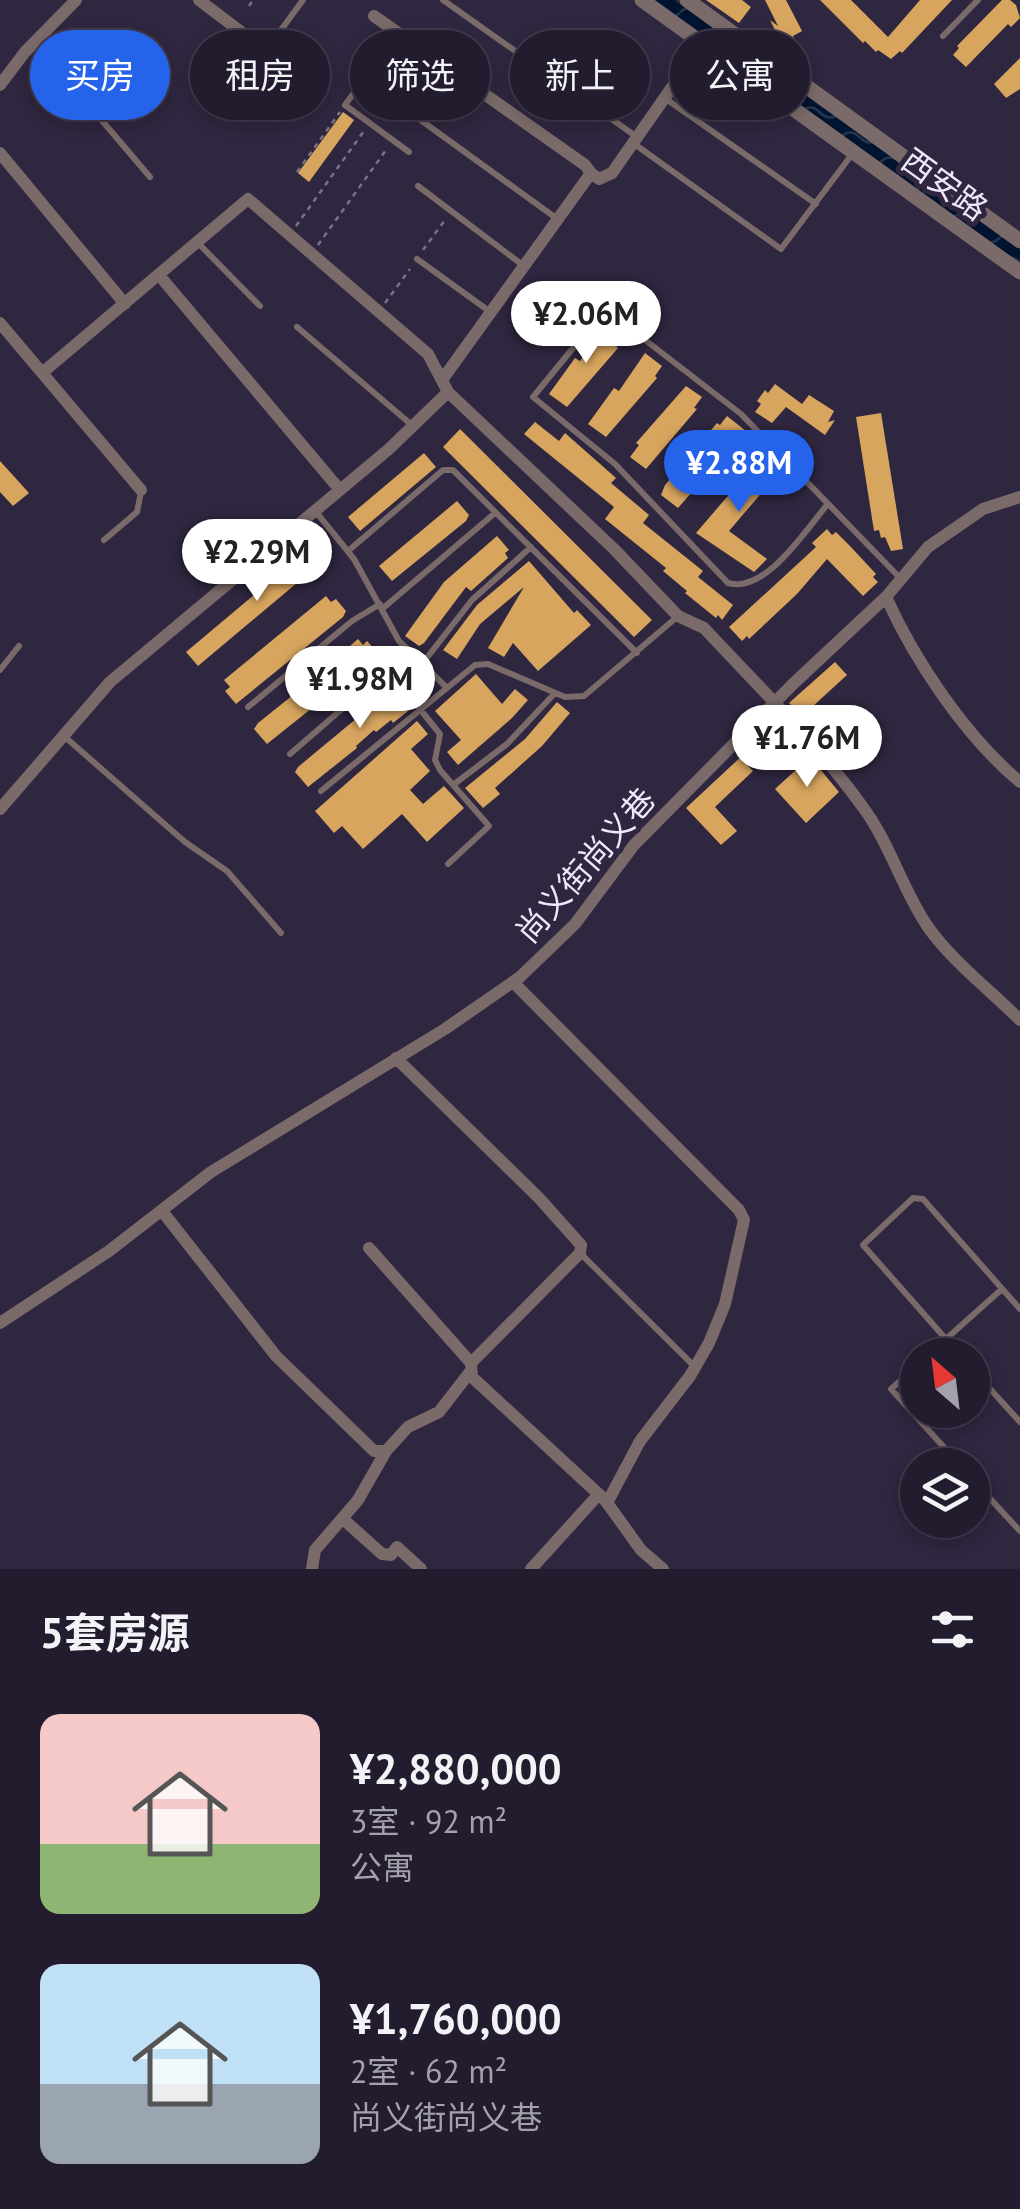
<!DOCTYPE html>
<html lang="zh">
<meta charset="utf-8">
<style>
:root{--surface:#231c2f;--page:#2b2537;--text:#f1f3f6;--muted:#a3a1aa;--line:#403a4b;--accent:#2563eb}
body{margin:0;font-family:"PT Sans","Noto Sans SC",sans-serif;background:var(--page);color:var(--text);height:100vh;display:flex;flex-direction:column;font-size:38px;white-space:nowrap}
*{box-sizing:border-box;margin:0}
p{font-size:32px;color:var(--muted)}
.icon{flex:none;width:55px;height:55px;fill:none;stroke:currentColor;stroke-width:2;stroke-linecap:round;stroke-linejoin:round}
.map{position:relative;height:1569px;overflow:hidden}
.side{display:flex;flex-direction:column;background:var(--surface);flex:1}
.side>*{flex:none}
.banner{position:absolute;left:30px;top:30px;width:960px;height:90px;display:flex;gap:20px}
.needle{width:65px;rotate:332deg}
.buttons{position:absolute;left:900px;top:1338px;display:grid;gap:20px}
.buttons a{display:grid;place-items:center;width:90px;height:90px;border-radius:50%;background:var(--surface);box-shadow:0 5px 15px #0003,0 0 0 2px var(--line);font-size:50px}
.price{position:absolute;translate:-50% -85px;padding:0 22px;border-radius:35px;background:#fff;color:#222;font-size:32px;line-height:65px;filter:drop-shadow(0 2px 5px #0008)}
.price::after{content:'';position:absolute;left:50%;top:60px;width:30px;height:22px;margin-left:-15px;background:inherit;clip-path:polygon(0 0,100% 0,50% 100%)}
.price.current{background:var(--accent);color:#fff}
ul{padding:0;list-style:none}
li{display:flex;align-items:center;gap:30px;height:250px;padding:0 40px}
li span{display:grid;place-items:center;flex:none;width:280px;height:200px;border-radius:20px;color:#555}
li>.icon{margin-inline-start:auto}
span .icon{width:120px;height:120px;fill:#fffc;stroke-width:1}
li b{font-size:42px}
h2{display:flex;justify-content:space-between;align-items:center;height:120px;padding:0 40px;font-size:42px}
.pill{padding:0 35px;border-radius:45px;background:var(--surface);box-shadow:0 5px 15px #0003,0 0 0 2px var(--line);font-size:35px;line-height:90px}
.pill.current{background:var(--accent);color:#fff}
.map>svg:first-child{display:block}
.water{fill:url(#water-waves)}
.building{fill:#d8a55f}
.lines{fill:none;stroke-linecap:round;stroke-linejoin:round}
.path{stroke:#7a7288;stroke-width:2.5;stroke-dasharray:5 5;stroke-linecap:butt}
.service{stroke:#7a6a69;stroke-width:6}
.minor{stroke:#7a6a69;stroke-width:12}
.tertiary{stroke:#7a6a69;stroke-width:15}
.labels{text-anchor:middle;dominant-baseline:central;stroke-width:10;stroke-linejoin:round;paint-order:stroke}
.street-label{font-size:32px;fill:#eee8f9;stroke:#2f263f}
</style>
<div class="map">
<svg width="1020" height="1569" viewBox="0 0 1020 1569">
<defs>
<pattern id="water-waves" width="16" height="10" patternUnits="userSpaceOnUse" patternTransform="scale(2.5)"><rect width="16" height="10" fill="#00132f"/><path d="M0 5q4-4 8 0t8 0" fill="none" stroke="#26354e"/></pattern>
</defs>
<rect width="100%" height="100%" fill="#2f263f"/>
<!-- water -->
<path class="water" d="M649 0H674L1003 234 1020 246V264Z"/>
<!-- building -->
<path class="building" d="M706 0H742L751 7 739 23Z
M765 0H786L802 31 793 36 796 43 784 48 770 20 778 26Z
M820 0H851L888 37 920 0H952L902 53 900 51 891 59 878 50 876 52 865 41 863 43Z
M1002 0H1010L1016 5 1020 18 1011 27 1008 24 966 67 953 55 959 48 957 46Z
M1020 58V89L1006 98 994 84Z
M702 62 723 77 698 113 677 98Z
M343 112 354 120 309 182 298 173Z
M606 324 623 336 616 346 618 348 567 407 549 394 575 358 580 361Z
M645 353 662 366 655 376 657 378 606 437 588 424 614 388 619 391Z
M775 384 802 404 809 395 834 411 828 422 835 420 825 435 786 407 772 423 755 412 761 404 757 401 765 390 768 393Z
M686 386 702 397 694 408 697 409 646 469 630 457 639 445 636 443Z
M881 413 903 549 891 551 885 537 881 538 879 530 874 531 856 417Z
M727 416 746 431 678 508 661 495 665 485 717 423 720 425Z
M535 422 559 441 565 433 616 478 611 483 649 515 643 523 703 571 698 577 733 605 722 620 718 615 716 618 685 593 687 591 663 571 666 568 605 519 614 507 524 434Z
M460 429 652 620 634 637 443 447Z
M424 453 436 467 360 531 348 517Z
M763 455 781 470 729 531 767 559 754 572 696 533Z
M0 461 29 493 13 506 0 492Z
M457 501 469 515 466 521 392 581 379 566Z
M827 529 832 535 836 532 850 546 876 574 873 577 878 582 863 596 827 559 797 594 749 639 747 636 742 641 729 627 816 547 812 543Z
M497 536 509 550 505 553 508 558 471 591 466 587 424 643 419 646 405 636 444 582Z
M316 543 328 557 198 666 186 652Z
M529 561 574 613 577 610 591 625 538 671 513 643 504 657 488 648 524 587 480 624 457 659 443 650 477 605Z
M326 596 331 602 336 599 346 611 343 617 236 704 225 691 230 687 224 680Z
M358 639 363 645 367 641 378 653 339 686 329 674 334 670 329 664Z
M835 662 847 675 812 707 838 737 827 746 789 703Z
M410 674 422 689 405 708 408 711 393 723 391 720 376 732 374 730 356 746 357 748 308 787 295 772 298 767Z
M476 674 502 704 515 689 528 700 512 718 458 765 447 752 461 740 435 711Z
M308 683 321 698 317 704 267 744 254 729 258 723Z
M557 702 570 713 542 746 495 788 500 794 483 808 465 788 525 739Z
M776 718 790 734 782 741 778 736 747 765 753 771 715 807 737 831 721 845 686 808 745 753 742 750Z
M417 721 428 734 411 749 430 771 410 790 423 804 444 786 464 808 427 842 402 814 363 849 342 826 334 833 315 811Z
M810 757 839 792 806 823 775 789Z"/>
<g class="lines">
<!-- path -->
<path class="path" d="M249 6 253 0
M370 70 389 44
M297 172 340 112
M296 226 364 131
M318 245 386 150
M423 250 445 220
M385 303 410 269"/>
<!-- service -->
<path class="service" d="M443 0 637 137
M943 36 978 0
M36 43 150 177
M267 49 303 0
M666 99 816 204
M633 143 781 249 853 153
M409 152 345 105 364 79 556 218
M418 186 524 266
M199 244 260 306
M417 259 489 311
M297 327 413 426
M827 505C805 531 765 594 728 583L615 464 533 397 605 309 741 414 901 579
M316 512 354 559 399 641 445 686
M104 540 137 512 141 492
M348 551 443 470H453L637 653
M382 609 495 513
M422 664 472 600 531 547
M0 670 19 646
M248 707 352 621 380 604
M419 708 440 734 435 760 440 770 489 826 448 864
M65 737 185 842 227 871 281 933
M290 754 408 652
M453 785 507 744 555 693
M321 791 475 665 488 664 565 697 584 696 677 617
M581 1254 695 1367
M928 1355 1002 1289
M960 1355 863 1245 913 1198 923 1199 1020 1309
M918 1365 891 1389 960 1465
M972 1369 1020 1422
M972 1479 1020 1531"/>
<!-- minor -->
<path class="minor" d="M199 0 257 44 321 82
M374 16 585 165 591 173
M0 85 25 52 76 0
M0 153 125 304
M159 275 340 490
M0 323 141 490
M42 373 248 199 428 354 448 392 614 549 678 616 704 628C758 686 816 742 862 806 890 843 902 889 928 927 951 960 991 991 1020 1020
M442 380 591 173 599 179 612 173 703 43
M886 597C915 661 965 736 1020 782
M0 809 110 682 389 449 448 392
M513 982 739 1210 744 1220 725 1304 709 1343 690 1376 640 1441 607 1503
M396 1058 539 1198 581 1245 580 1253 471 1363 472 1377 605 1500 641 1550 663 1569
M162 1211 276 1356 374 1451H386L408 1427 439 1412 470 1372
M369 1248 471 1363
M0 1323 109 1251 211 1172 445 1029 520 977 575 924 634 845 793 684 886 597 928 547 983 509 1020 497
M343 1519 382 1554 391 1555 397 1547 421 1569
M312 1569 315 1550 358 1500 386 1451
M531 1569 599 1494"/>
<!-- tertiary -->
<path class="tertiary" d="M642 0 1020 272
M687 0 1020 241"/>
</g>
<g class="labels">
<!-- street labels -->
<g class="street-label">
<text transform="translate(945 184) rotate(36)">西安路</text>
<text transform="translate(585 865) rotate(-49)">尚义街尚义巷</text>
</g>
</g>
</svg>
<div class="buttons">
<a><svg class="needle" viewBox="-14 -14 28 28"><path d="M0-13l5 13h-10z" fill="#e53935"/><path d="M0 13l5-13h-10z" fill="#a3a1aa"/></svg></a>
<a><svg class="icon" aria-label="layers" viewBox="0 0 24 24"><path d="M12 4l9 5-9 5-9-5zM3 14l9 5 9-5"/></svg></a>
</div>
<b class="price" style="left:586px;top:366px">¥2.06M</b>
<b class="price current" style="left:739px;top:515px">¥2.88M</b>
<b class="price" style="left:257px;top:604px">¥2.29M</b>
<b class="price" style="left:360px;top:731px">¥1.98M</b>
<b class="price" style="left:807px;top:790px">¥1.76M</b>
<div class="banner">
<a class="pill current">买房</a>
<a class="pill">租房</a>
<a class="pill">筛选</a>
<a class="pill">新上</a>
<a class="pill">公寓</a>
</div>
</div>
<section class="side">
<h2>5套房源<svg class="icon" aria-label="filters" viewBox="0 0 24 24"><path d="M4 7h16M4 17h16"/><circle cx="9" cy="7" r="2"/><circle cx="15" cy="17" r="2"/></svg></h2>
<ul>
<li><span style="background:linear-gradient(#f6c9c9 65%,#8fb573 0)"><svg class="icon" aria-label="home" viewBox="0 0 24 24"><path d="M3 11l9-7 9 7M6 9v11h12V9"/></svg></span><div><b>¥2,880,000</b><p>3室 · 92 m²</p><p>公寓</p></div></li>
<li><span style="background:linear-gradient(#bfe0f5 60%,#9aa5b1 0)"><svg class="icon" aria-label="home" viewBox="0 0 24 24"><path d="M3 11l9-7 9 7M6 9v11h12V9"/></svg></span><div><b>¥1,760,000</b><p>2室 · 62 m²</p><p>尚义街尚义巷</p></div></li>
</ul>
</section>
